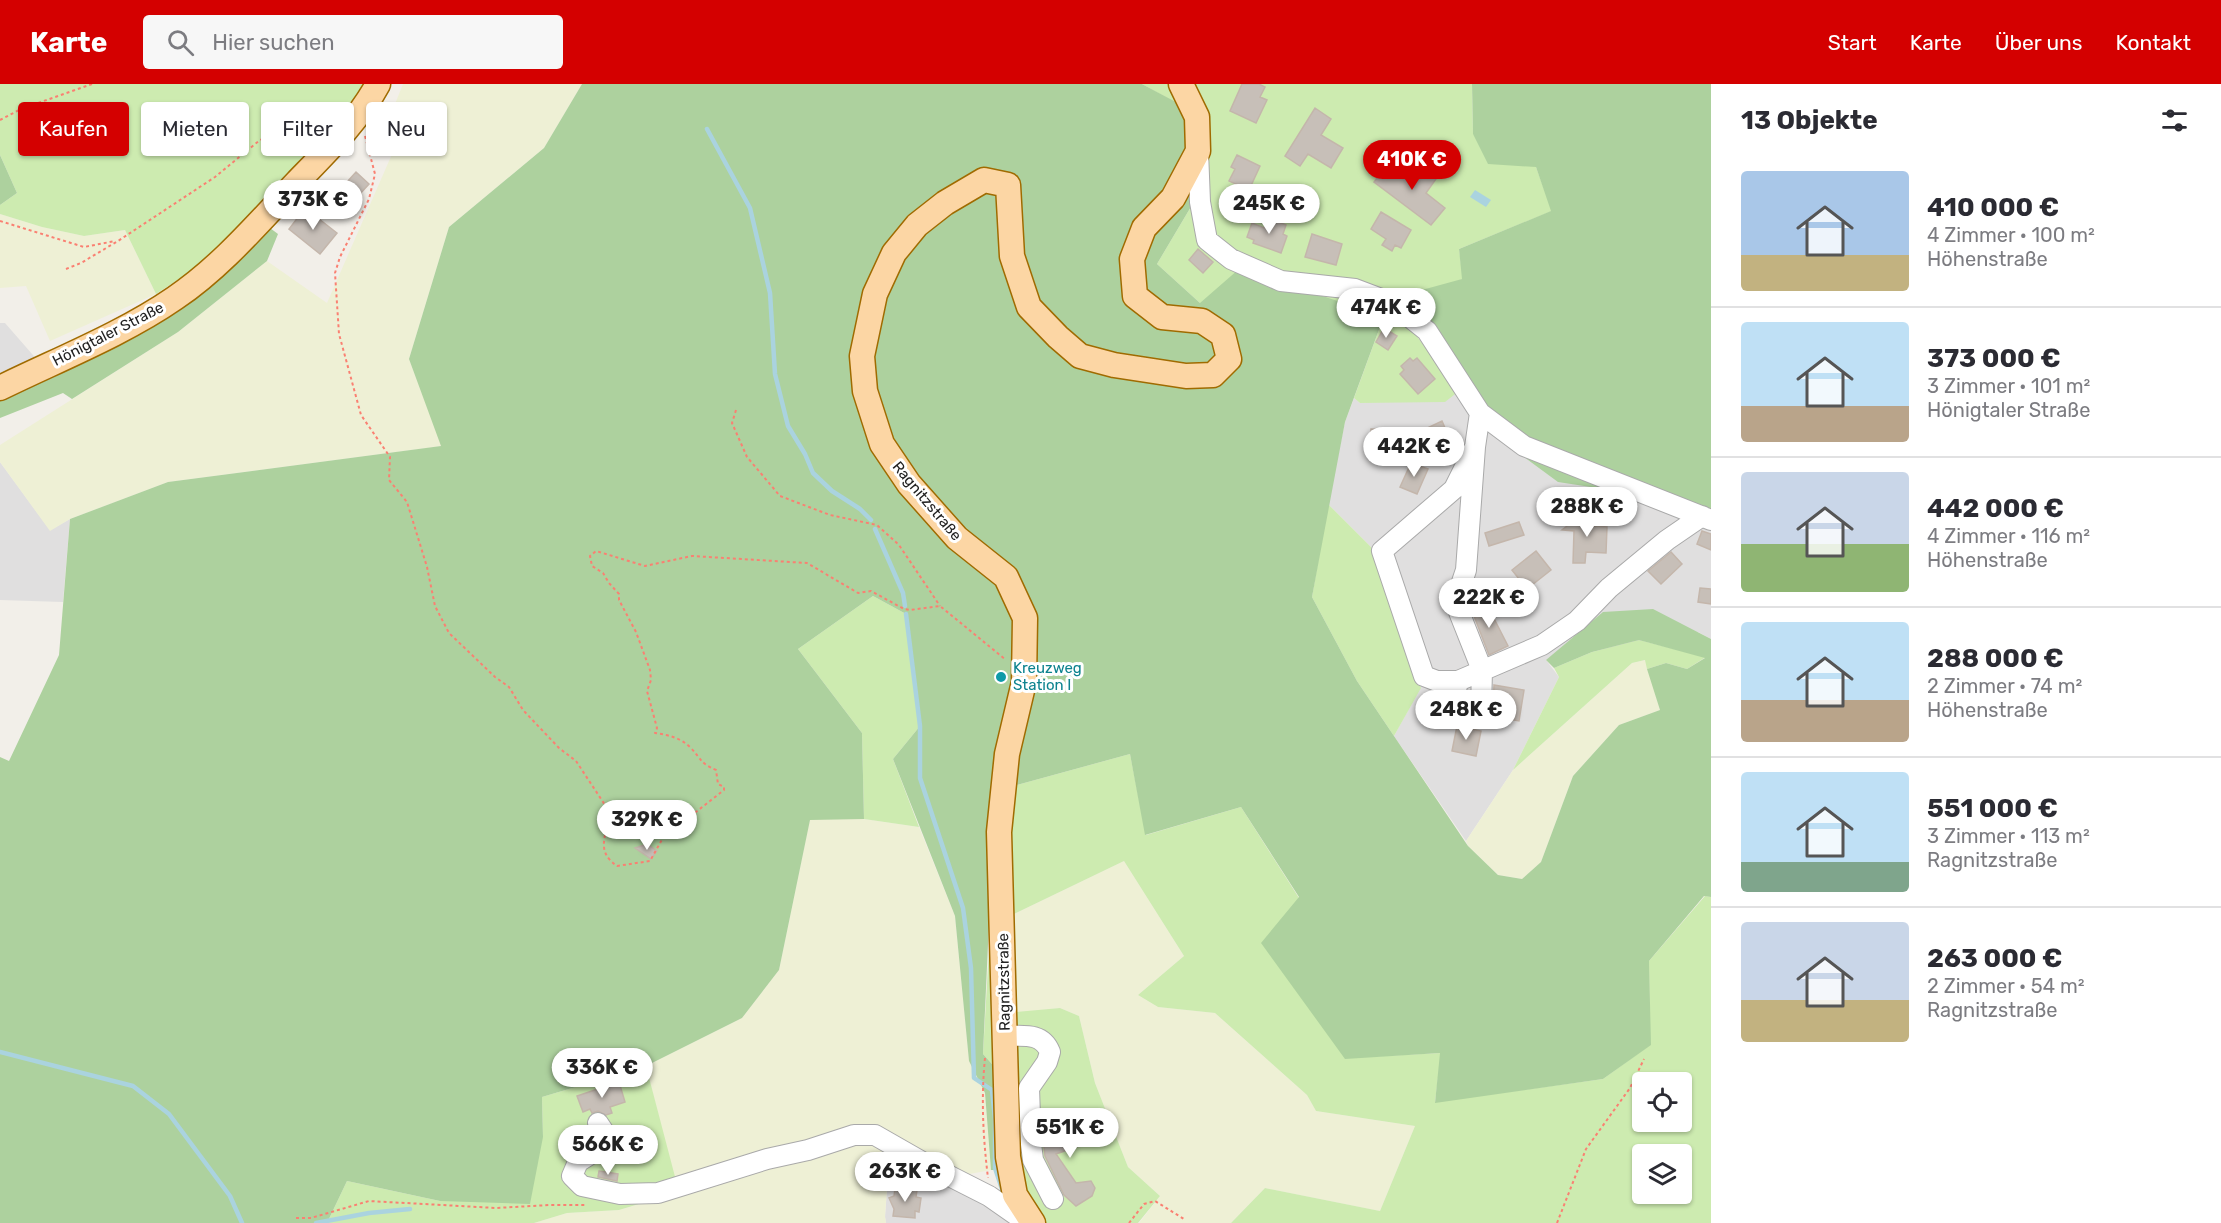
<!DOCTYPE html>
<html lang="de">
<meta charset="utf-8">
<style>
:root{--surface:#fff;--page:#f7f7f7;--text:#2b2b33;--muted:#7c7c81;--line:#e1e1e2;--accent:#d40000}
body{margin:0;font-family:Rubik,sans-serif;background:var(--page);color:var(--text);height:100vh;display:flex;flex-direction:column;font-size:22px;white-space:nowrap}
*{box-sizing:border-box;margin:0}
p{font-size:20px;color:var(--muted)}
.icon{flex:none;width:33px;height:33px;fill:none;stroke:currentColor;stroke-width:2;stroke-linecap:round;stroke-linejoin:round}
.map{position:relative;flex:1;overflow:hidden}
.details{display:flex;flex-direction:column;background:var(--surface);width:510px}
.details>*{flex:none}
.hud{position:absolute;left:18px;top:18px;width:570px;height:54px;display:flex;gap:12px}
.buttons{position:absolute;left:1632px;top:988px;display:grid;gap:12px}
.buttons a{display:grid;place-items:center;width:60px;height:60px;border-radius:6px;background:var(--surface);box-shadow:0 2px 4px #0004;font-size:30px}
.price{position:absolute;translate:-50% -51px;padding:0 14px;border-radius:21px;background:#fff;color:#222;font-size:20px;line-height:39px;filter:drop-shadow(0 2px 3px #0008)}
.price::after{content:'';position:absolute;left:50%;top:36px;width:18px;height:14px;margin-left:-9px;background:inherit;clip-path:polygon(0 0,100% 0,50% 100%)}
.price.on{background:var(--accent);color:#fff}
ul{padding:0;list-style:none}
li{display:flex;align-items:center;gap:18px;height:150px;padding:0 30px}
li+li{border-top:2px solid var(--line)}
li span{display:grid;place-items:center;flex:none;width:168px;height:120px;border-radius:6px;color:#555}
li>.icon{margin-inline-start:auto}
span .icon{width:72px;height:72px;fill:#fffc;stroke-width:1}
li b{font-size:26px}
h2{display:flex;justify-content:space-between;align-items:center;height:72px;padding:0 30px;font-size:26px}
.chip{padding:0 21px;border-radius:6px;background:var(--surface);box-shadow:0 2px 4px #0004;font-size:21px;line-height:54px}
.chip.on{background:var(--accent);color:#fff}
header{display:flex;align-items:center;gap:36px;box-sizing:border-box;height:84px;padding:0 30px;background:var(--accent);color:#fff}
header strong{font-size:28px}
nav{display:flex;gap:33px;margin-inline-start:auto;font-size:21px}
.search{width:420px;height:54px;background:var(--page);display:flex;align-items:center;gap:15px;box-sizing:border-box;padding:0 21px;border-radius:6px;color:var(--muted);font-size:22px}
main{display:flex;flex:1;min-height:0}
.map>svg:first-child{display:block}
.residential{fill:#e0dfdf}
.farmland{fill:#eef0d5}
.grass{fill:#cdebb0;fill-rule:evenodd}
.forest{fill:#add19e}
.water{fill:#aad3df}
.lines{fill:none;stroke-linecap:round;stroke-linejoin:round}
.stream{stroke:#aad3df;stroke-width:4.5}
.building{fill:#c7bfb8;stroke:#c4b6ab;stroke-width:1.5}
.minor-casing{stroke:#a9a9a9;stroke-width:22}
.major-casing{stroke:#a06b00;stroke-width:27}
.path{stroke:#fa8072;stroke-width:2;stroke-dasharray:3 3;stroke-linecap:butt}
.minor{stroke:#fff;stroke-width:20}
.major{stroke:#fcd6a4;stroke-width:24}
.culture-dot{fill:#0f9aa8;stroke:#fff;stroke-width:2}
.labels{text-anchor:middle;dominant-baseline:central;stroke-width:6;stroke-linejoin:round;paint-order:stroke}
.street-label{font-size:15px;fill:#222;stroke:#fff}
.culture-label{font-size:15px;fill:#0d838f;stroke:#fff;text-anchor:start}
</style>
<header>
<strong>Karte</strong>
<div class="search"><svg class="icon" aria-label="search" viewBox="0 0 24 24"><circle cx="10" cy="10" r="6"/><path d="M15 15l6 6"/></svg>Hier suchen</div>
<nav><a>Start</a><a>Karte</a><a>Über uns</a><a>Kontakt</a></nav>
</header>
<main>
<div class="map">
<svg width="1711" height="1139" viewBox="0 0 1711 1139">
<rect width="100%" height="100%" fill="#f2efe9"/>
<!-- residential -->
<path class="residential" d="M0 239H5L39 278 0 297Z
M1459 307 1676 416 1711 429V555L1698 548 1546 576 1559 593 1513 686 1466 757 1394 652 1421 603 1371 463 1328 420 1345 338 1354 314 1360 319Z
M0 378 50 446 70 435 63 518 0 516Z
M890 1064 1019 1139H886L885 1133Z"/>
<!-- farmland -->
<path class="farmland" d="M403 0H582L544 64 449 143 409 275 442 362 168 398 70 435 50 447 0 378V361L178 248 267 177 327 219 403 45 389 35Z
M0 130 42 143 84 152 125 146 156 210 50 257 26 202 0 204Z
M1646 576 1660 626 1619 641 1573 692 1541 778 1522 795 1498 791 1468 762 1466 757 1513 686 1632 579Z
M810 735H864L919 743 955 832 969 977 985 1009 991 1086 964 1091 890 1064 885 1132 886 1139H534L567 1129 619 1126 678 1109 646 982 742 934 779 886Z
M1124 777 1184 872 1138 911 1158 923 1215 929 1307 1011 1316 1027 1415 1042 1380 1127 1265 1104 1231 1139H1139L1160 1112 1128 1083 1095 999 1079 932 1060 924 1016 929 1014 830Z"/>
<!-- grass -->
<path class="grass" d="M0 0H369L300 83 193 186 156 210 125 146 84 152 42 143 0 130V121L17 109 0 71Z
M1142 0H1472L1473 50 1536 83 1552 127 1459 165 1463 195 1392 220 1459 307 1445 318 1360 319 1354 314 1384 232 1200 219 1157 180 1192 121 1187 25Z
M1328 420 1371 463 1421 604 1394 652 1357 597 1312 513Z
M873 512 906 530 920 642 893 675 919 743 864 735 862 649 798 565Z
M1639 556 1706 573 1687 585 1666 579 1647 585 1645 576 1632 579 1513 686 1559 593 1554 584 1592 568Z
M1130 670 1146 751 1241 723 1299 814 1345 974 1441 969 1435 1018 1603 995 1650 961 1649 877 1705 812 1711 813V1139H1231L1265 1104 1380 1127 1415 1042 1316 1027 1307 1011 1215 929 1158 923 1138 911 1184 872 1124 777 1014 830 1016 928 1060 924 1079 932 1095 999 1128 1083 1160 1112 1138 1139H1033L999 988 983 970 991 830 995 707ZM1642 999H1682V1038H1642ZM1642 1071H1682V1110H1642Z
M646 982 679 1108 619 1126 567 1129 534 1139H327L347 1097 440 1117 543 1053 542 1013Z"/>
<!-- forest -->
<path class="forest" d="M582 0H1142L1187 24 1192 121 1157 180 1200 219 1239 185 1384 232 1345 338 1312 513 1357 597 1468 762 1498 791 1522 795 1541 778 1573 692 1619 641 1660 626 1647 585 1666 579 1687 585 1705 574 1639 556 1592 568 1554 584 1546 576 1603 528 1653 525 1711 555V813L1704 812 1649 877 1651 961 1603 995 1435 1019 1440 969 1345 975 1261 859 1299 813 1241 723 1145 751 1130 670 995 707 983 970 999 988 1000 1086H991L985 1009 969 977 955 832 893 675 920 642 906 530 873 512 798 565 862 649 864 735 810 736 779 886 742 934 646 982 542 1013 543 1053 530 1120 440 1117 347 1097 327 1139H0V673L9 677 59 571 70 435 168 398 441 362 409 275 449 143 544 64Z
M1472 0H1711V429L1676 416 1558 398 1493 350 1389 215 1462 195 1459 165 1551 127 1536 83 1488 80 1473 50Z
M0 71 17 109 0 121Z
M270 144 278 150 267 177 178 248 72 315 63 309 0 334V317L100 270 176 229 230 185Z"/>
<!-- water -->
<path class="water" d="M1475 106 1491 116 1486 123 1470 113Z"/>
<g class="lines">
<!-- stream -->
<path class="stream" d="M707 45 750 124 770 209 775 290 788 342 805 370 813 389 832 407 860 425 871 436
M875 445 903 509 905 522
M906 530 920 642V694L963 824 971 884 974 994 992 1006 995 1035V1084L1003 1108
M0 968 133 1002 169 1030 230 1112 242 1139
M316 1139 369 1129 410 1125"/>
</g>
<!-- building -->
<path class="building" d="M1242 0H1259L1265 3 1260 13 1267 16 1256 39 1230 27Z
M1315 24 1331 35 1321 51 1343 64 1331 84 1308 70 1300 82 1285 72Z
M1237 71 1260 82 1249 106 1229 97 1235 85 1231 83Z
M1416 79 1436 95 1426 109 1445 124 1431 141 1374 98 1387 81 1404 94Z
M356 88 369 100 360 110 347 98Z
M305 124 337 149 320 170 289 145Z
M1381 128 1411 146 1401 164 1395 161 1392 167 1382 161 1386 155 1371 145Z
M1268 134 1286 141 1283 150 1287 152 1281 169 1253 159 1254 156 1247 153 1252 139 1264 144Z
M1312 150 1342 160 1336 181 1305 173Z
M1198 165 1213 178 1203 189 1189 176Z
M1384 244 1397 252 1388 266 1376 258Z
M1410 274 1413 277 1417 274 1435 295 1418 310 1400 290 1404 286 1401 282Z
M1442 337 1453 362 1436 369 1425 345Z
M1371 345 1390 346 1389 374 1370 373Z
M1411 379 1428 385 1417 410 1400 403Z
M1583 430H1593V442L1607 443 1606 469 1586 468 1585 479H1573L1574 447 1562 446Z
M1519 438 1524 451 1489 462 1485 449Z
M1702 447 1711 450V466L1697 460Z
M1536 467 1551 486 1527 505 1512 486Z
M1671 468 1682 480 1661 500 1648 487Z
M1700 504 1711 505V520L1698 518Z
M1485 517 1508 562 1489 571 1471 524Z
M1494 601 1524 606 1519 637 1491 632 1493 625Z
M1457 642 1481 647 1476 672 1452 667Z
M647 760 657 767 651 775 635 764Z
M619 998 625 1018 610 1023 612 1029 606 1031 598 1027 592 1029 590 1025 583 1028 577 1012Z
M1092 1035 1099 1055 1056 1070 1076 1099 1091 1097 1095 1104 1092 1112 1076 1122 1064 1111 1045 1072 1043 1055 1065 1048 1064 1044Z
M599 1087 618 1090 617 1097 598 1093Z
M895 1104 917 1106 916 1113 921 1114 919 1128 915 1127V1134L893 1132 894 1125 889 1114 894 1112Z"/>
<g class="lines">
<defs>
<path id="minor" d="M1198 67 1200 118 1207 156 1231 175 1281 197 1355 205 1392 219 1427 247 1480 329 1524 362 1711 436
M1480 329 1475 363 1466 486 1457 513 1459 528 1482 586 1481 625
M1475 363 1454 405 1382 467 1424 592 1437 597H1458L1542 561 1577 537 1609 504 1667 456 1702 432
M1451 630 1458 597
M1005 952C1023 952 1042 948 1050 968L1047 978 1029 1004 1031 1060 1033 1076 1053 1115
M598 1039 608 1054 605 1061 578 1078 572 1092 582 1102 620 1110 658 1109 767 1075 808 1066 854 1051H875L924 1079 989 1112 1019 1133 1032 1139"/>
<path id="major" d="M0 304C57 276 123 250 175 214 221 183 259 138 297 98 326 68 358 37 378 0
M1033 1139 1015 1111 1008 1073 999 748 1007 670 1024 598 1025 534 1006 493 957 454 909 400 882 360 865 307 862 272 875 210 894 169 917 141 945 119 984 96 1008 101 1012 172 1029 223 1058 253 1080 272 1114 281 1186 292 1213 291 1229 275 1223 251 1202 237 1162 233 1135 212 1132 175 1144 144 1173 114 1198 67 1197 33 1181 0"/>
</defs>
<!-- minor casing -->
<use href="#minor" class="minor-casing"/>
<!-- major casing -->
<use href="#major" class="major-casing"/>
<!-- path -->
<path class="path" d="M0 36 21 25 92 0
M365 52 375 90 369 115 340 173 335 189 339 250 361 331 390 373 389 396 407 418 427 483 435 522 449 549 495 593 509 603 523 626 559 664 576 677 609 727C608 751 594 766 617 782L650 777 664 752 683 742 687 735 724 706V703L718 700 716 686C700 679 702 676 691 664 681 654 669 651 655 649L657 644 647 607 651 596 650 586 636 548 619 516V510L609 499 603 489 592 482 590 472 596 467 645 482 692 472 807 479 858 509 871 507 904 525 910 526 940 522 1006 576
M0 137 84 163 115 157
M66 185 81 179 118 157 215 93 260 56 316 36 341 20
M736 326 732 339 747 373 780 412 830 431 877 441 899 461 940 522
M985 974C981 1014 983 1053 988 1094
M296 1134H311L369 1117 496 1124 549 1121H585
M1129 1139 1144 1120 1155 1117 1184 1135
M1557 1139 1586 1065 1630 1004 1644 975"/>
<!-- minor -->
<use href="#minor" class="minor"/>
<!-- major -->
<use href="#major" class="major"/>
</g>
<!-- markers -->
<circle class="culture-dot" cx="1001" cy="593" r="6"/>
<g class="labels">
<!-- street labels -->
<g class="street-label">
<text transform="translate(108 250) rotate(-27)">Hönigtaler Straße</text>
<text transform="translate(927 417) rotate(50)">Ragnitzstraße</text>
<text transform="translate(1004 898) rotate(-91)">Ragnitzstraße</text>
</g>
<!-- culture labels -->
<g class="culture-label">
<text x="1013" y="584">Kreuzweg<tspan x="1013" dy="17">Station I</tspan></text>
</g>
</g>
</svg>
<div class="buttons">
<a><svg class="icon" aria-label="locate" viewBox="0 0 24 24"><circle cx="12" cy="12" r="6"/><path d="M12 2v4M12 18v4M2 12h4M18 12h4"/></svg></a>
<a><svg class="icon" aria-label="layers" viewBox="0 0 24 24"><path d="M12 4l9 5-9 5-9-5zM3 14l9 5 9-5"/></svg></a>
</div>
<b class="price on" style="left:1412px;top:107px">410K €</b>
<b class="price" style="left:313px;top:147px">373K €</b>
<b class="price" style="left:1269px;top:151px">245K €</b>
<b class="price" style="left:1386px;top:255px">474K €</b>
<b class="price" style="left:1414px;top:394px">442K €</b>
<b class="price" style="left:1587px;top:454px">288K €</b>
<b class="price" style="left:1489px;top:545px">222K €</b>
<b class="price" style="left:1466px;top:657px">248K €</b>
<b class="price" style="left:647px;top:767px">329K €</b>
<b class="price" style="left:602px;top:1015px">336K €</b>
<b class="price" style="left:1070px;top:1075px">551K €</b>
<b class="price" style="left:608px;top:1092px">566K €</b>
<b class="price" style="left:905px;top:1119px">263K €</b>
<div class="hud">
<a class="chip on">Kaufen</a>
<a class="chip">Mieten</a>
<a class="chip">Filter</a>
<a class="chip">Neu</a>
</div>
</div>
<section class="details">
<h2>13 Objekte<svg class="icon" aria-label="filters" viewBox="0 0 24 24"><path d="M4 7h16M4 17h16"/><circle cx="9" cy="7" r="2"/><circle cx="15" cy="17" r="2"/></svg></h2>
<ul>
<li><span style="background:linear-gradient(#a9c7e8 70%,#c2b280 0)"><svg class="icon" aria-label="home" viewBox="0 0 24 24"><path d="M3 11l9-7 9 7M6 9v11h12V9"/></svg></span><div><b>410 000 €</b><p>4 Zimmer · 100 m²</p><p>Höhenstraße</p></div></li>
<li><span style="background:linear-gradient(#bfe0f5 70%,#b9a48a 0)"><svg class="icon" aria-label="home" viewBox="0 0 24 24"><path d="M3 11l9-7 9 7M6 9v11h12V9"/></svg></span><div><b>373 000 €</b><p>3 Zimmer · 101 m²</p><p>Hönigtaler Straße</p></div></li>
<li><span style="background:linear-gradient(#c9d6e8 60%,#8fb573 0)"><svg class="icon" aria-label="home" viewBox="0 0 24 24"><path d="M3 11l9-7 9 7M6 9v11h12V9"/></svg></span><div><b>442 000 €</b><p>4 Zimmer · 116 m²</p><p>Höhenstraße</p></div></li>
<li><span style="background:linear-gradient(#bfe0f5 65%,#b9a48a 0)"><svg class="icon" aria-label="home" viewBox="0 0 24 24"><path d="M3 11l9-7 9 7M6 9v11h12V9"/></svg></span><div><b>288 000 €</b><p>2 Zimmer · 74 m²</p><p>Höhenstraße</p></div></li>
<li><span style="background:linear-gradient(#bfe0f5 75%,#7fa58c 0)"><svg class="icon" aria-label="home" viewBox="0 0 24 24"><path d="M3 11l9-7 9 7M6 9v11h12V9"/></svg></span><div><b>551 000 €</b><p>3 Zimmer · 113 m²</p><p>Ragnitzstraße</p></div></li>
<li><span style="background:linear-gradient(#c9d6e8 65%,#c2b280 0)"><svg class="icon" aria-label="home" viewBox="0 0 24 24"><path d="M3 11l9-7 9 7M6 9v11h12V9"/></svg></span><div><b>263 000 €</b><p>2 Zimmer · 54 m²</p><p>Ragnitzstraße</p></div></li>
</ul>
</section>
</main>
